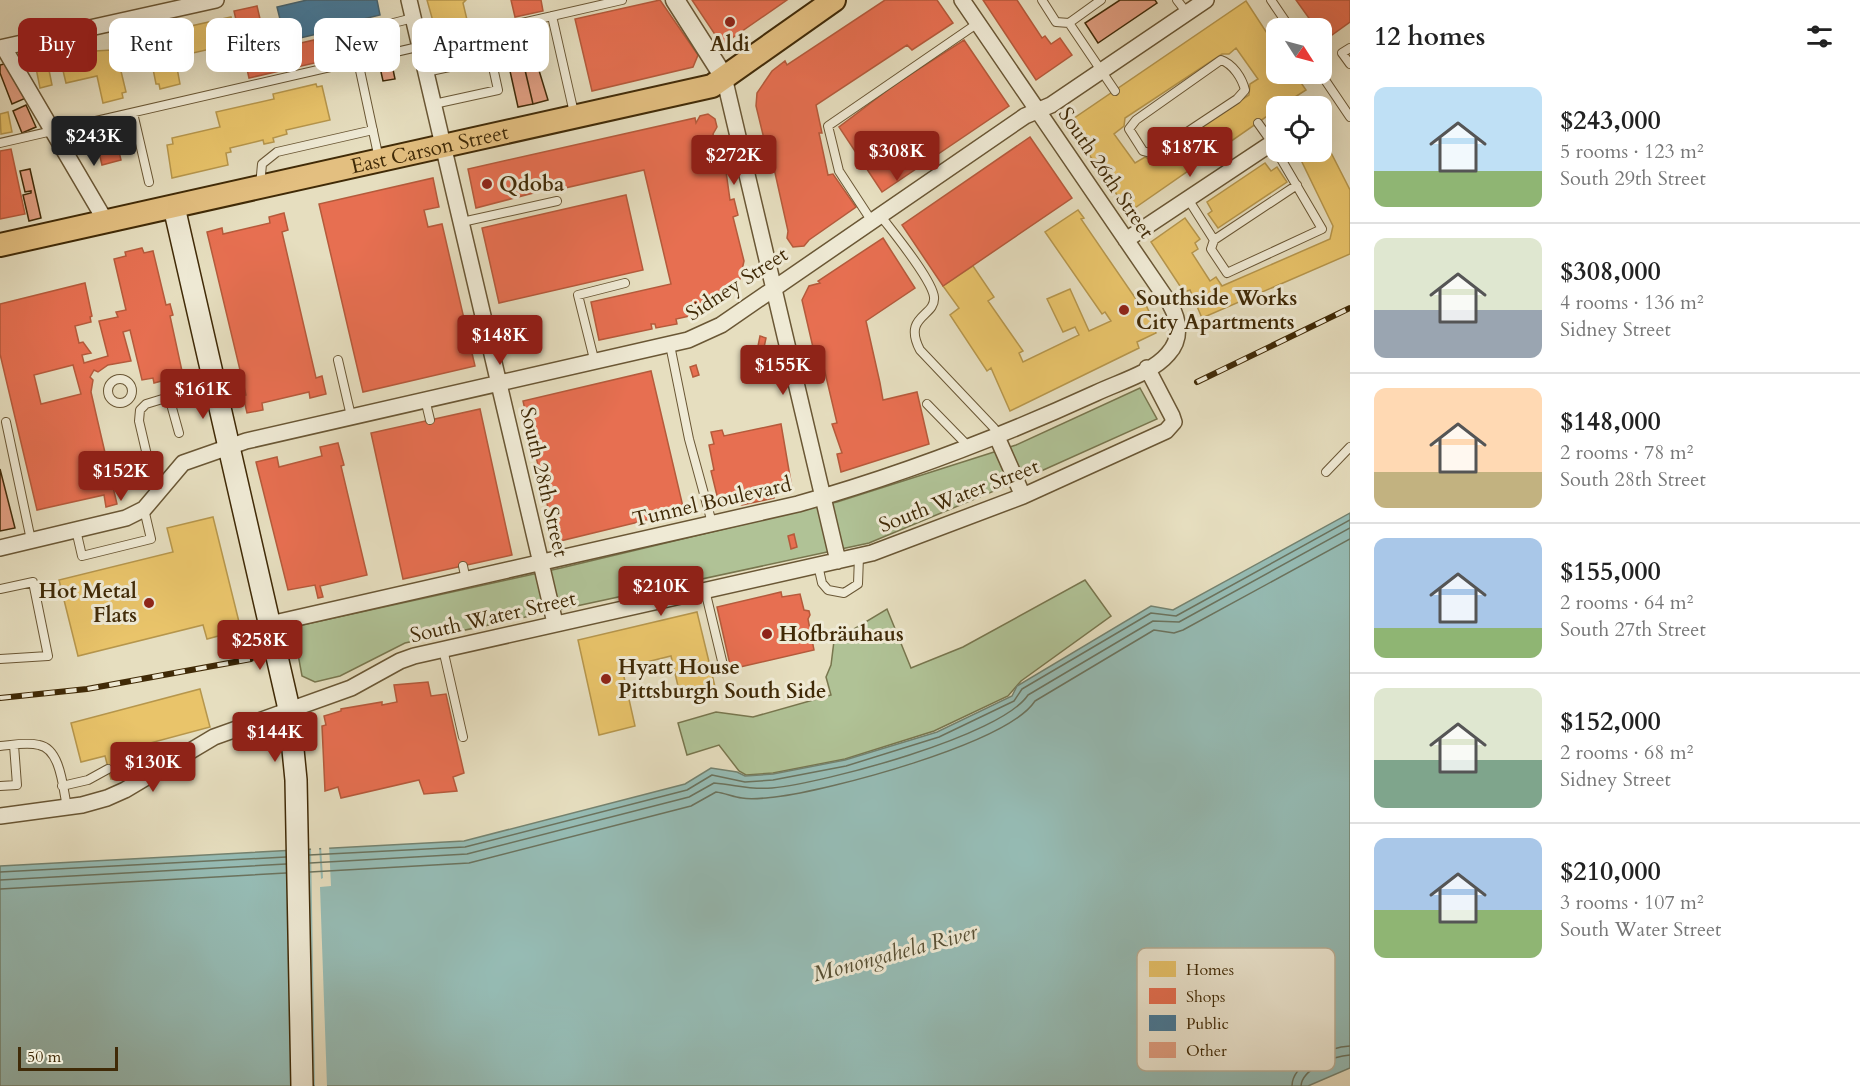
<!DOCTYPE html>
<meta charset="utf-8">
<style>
:root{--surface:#fff;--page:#f6f6f6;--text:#222;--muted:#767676;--line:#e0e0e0;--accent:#8f2418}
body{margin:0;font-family:Cardo,serif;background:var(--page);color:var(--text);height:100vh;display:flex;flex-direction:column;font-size:22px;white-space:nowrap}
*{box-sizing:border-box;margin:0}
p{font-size:20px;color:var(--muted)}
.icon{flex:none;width:33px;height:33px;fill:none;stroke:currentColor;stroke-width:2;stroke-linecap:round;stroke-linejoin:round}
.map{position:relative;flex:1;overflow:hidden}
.drawer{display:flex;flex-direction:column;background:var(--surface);width:510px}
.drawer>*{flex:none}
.hud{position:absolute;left:18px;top:18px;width:570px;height:54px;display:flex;gap:12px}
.needle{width:39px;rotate:126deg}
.fabs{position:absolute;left:1266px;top:18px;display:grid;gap:12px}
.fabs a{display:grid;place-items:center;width:66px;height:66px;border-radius:12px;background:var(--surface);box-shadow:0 6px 24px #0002;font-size:30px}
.scale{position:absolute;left:18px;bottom:15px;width:100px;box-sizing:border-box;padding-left:6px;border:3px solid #402a07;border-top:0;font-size:16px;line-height:21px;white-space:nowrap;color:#402a07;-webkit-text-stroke:4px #efead5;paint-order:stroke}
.price{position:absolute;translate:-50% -51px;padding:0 14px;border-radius:6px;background:var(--accent);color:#fff;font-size:20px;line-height:39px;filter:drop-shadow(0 2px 3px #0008)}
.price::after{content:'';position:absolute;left:50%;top:36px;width:18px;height:14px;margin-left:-9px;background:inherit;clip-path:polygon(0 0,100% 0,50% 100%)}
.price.on{background:#222;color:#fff}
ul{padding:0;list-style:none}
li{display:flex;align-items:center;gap:18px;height:150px;padding:0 24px}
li+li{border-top:2px solid var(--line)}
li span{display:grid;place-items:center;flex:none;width:168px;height:120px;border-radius:12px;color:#555}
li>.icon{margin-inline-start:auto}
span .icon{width:72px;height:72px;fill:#fffc;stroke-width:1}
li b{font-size:26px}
h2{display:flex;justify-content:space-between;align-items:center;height:72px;padding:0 24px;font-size:26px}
.pill{padding:0 21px;border-radius:12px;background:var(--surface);box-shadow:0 6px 24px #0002;font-size:21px;line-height:54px}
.pill.on{background:var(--accent);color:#fff}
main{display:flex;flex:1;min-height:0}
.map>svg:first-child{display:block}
.green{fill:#b0c296;stroke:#78764e;stroke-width:1.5}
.water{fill:#96bcb5;stroke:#74826f;stroke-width:1.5}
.pier{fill:#e6debf}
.homes{fill:#e9c46a;stroke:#b6964c;stroke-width:1.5;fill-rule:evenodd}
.shops{fill:#e76f51;stroke:#b55a3b;stroke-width:1.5;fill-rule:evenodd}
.public{fill:#457b9d;stroke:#446370;stroke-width:1.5}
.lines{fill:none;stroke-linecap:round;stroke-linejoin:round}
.shore{stroke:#6b735e;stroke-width:1.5}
.building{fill:#e29f82;stroke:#402a07;stroke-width:1.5}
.service-casing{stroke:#6a5735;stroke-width:10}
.minor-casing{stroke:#6a5735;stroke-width:18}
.tertiary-casing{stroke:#6a5735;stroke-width:21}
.secondary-casing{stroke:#402a07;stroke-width:24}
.primary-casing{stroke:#402a07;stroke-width:26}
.service{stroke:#efead5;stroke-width:8}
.minor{stroke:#efead5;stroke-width:15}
.tertiary{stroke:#efead5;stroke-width:18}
.secondary{stroke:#efead5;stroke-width:21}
.primary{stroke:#e3bf80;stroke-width:22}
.rail-casing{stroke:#402a07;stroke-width:6}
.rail{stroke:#efead5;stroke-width:4;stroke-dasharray:11;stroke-linecap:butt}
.poi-dot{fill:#8f2418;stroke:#efead5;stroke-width:2}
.labels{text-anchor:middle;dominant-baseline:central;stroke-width:6;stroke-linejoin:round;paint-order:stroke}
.poi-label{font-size:21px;font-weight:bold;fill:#402a07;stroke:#efead5;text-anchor:start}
.street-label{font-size:21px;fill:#402a07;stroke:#efead5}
.water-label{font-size:22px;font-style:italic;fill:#564e32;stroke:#efead5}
.key{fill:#efead5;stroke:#bab097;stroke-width:1.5}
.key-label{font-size:16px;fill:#402a07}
</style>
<main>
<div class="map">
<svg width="1350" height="1086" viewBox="0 0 1350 1086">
<rect width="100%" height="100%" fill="#e6debf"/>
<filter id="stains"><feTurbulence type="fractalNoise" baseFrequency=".00333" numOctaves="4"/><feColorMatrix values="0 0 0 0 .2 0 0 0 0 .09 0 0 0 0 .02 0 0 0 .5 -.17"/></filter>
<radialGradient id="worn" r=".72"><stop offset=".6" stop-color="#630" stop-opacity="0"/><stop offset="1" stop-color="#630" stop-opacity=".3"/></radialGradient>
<!-- green -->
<path class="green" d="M1140 388 1157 419 1030 476 869 543 405 643 340 676 315 682 302 676 293 627 561 568 837 502 1016 445Z
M1085 580 1111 616 1021 681 1008 696 934 731 845 759 773 773 746 775 739 771 719 745 687 755 678 723 716 712 753 717 831 695 826 677 831 665 834 641 887 609 911 668 963 647Z"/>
<!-- water -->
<path class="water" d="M1350 513V1068L1308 1086H0V866L464 841 685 784 711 768 737 772 745 776 773 774 845 760 937 732 1012 696 1017 686 1151 606 1173 610Z"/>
<!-- pier -->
<path class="pier" d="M329 845 331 886 320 887 327 1086H315L311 846H319L321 879 323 878 321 846Z"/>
<!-- homes -->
<path class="homes" d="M427 0H466L463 3 468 24 436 32Z
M1246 1 1276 47V74H1295L1306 90 1281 106H1276V110L1129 212 1067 123ZM1236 48 1258 79 1250 84 1249 95 1151 160 1145 157 1135 163 1114 134 1124 126 1125 118 1222 54H1229Z
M231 17 237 43 175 57 180 84 160 89 159 84H156L149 49 152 48 150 41 158 39 157 37 165 35 164 32Z
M93 46 95 51 112 50 118 66 116 68 120 67 126 92 122 93 123 98 103 103 97 76 66 83 59 54Z
M46 55 52 85 40 88 34 58Z
M316 84 317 87 322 86 330 120 286 130 287 134 273 138 274 142 264 144 263 140 230 148 231 152 226 153 228 165 172 178 167 145 173 144 172 138 220 127 216 112 274 99 273 94Z
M8 112 12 132 1 134 0 114Z
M1322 135 1350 190V254L1202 318 1190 290 1184 292 1151 242 1185 218 1200 239 1195 243 1198 249 1192 253 1210 281 1216 277 1222 286 1330 239 1333 226 1298 154 1291 152H1322Z
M1265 163 1271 171 1277 167 1287 182 1218 228 1208 214 1212 211 1207 202Z
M1078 210 1084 218 1081 219 1138 302 1143 299 1157 328 1154 329 1156 333 1137 342 1139 348 1010 411 991 368 987 371 950 315 959 308 943 286 973 266 994 297 988 301 1023 351 1019 353 1023 362 1079 335 1075 327 1063 332 1047 299 1070 289 1089 331 1111 321 1105 312 1102 314 1045 232Z
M213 517 241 630 207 639 203 625 78 656 59 580 173 552 167 528Z
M697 612 716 691 681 699 671 656 622 668 635 726 599 735 578 640Z
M200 689 210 727 124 750 130 774 111 779 105 756 81 762 71 723Z"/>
<!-- shops -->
<path class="shops" d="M511 0H541L543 11 515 17Z
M660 0 698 55 693 67 592 91 575 19Z
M692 0H787L722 45Z
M885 0H937L953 23 912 50 907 45 816 105 822 133H819L828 175 833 174 856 207 809 240 804 246 793 247 787 238 788 231 769 146 766 147 756 106 757 93 772 71 785 61 787 65Z
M983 0H1017L1042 38 1045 36 1051 44 1060 38 1072 55 1036 80Z
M1296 0H1350V22L1325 40 1322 28H1316Z
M257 6 264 36 246 40 250 41 253 54 314 40 315 47 318 46 319 62 249 78 234 11Z
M964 40 1009 106 882 192 839 127 897 83Z
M708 114 715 119 717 127 713 134 720 166 725 164 730 200 734 199 738 215 733 217 744 261 740 279 717 304 694 315 676 319 677 324 656 328 655 324H651L652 329 599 340 591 302 671 284 644 170 565 188 564 185 476 208 468 169 695 118 696 123 700 116Z
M112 123 121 160 102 165 93 127Z
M1030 137 1072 198 943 286 902 225Z
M11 149 25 214 0 219V151Z
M433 178 439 207 424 210 428 227 442 224 475 366 363 392 319 204Z
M626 195 643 270 499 303 482 228Z
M284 213 288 230 282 232 316 378 322 376 326 394 310 398 309 392 262 403 263 410 247 413 243 396 246 395 207 232 222 228 223 234 270 223 269 217Z
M883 238 915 288 866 321 880 383 883 400 917 392 929 444 841 472 837 454 842 453 832 424 837 423 824 368 818 369 802 300 809 286 820 283 818 281Z
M142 248 144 253 153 251 166 305 170 304 173 315 170 316 182 371 172 374 173 378 154 383 153 378 142 380 130 330 123 332 131 361 108 365 98 372 94 370 90 377 93 380 91 392 96 414 117 504 106 507 104 495 37 510 0 354V304L85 283 92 316 90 317 91 322 75 326 79 343 83 342 91 353 82 355 84 363 108 356 99 321 118 317 116 312 126 310 114 259 126 256 125 252ZM73 365 81 394 41 404 34 375Z
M760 336 766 338 761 362 755 361Z
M696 365 699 375 693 377 690 367Z
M651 371 684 511 556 542 523 401Z
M480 409 512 555 403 579 371 433Z
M781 424 792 488 773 494 774 498 742 505 735 502 720 508 711 471 714 470 709 445 714 444 711 432 722 430 724 436Z
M338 443 344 465 341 466 367 575 320 586 323 597 318 598 315 585 288 590 256 462 277 457 279 467 322 456 320 447Z
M794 534 797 547 791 549 788 536Z
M781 592 782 597 800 594 804 610 809 611 810 615 808 619 814 650 731 669 717 607Z
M428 682 431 696 446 694 464 773 453 777 457 791 424 794 419 780 341 798 338 787 325 791 322 726 326 725 324 716 341 711V709L382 702V705L397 702 394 685Z"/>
<!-- public -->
<path class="public" d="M307 0H377L380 15 363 19 364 23 300 38 285 40 283 34 270 37 266 23 280 19 277 7Z"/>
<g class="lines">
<!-- shore -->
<path class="shore" d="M309 855 465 847 687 790 712 775 745 782 773 780 846 766 939 737 1014 701 1022 689 1151 613 1176 616 1350 520
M310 863 467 854 689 797 714 783C737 785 748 790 772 788 824 783 1001 736 1028 695L1153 621 1179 622 1350 528
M0 872 286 857
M310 872 469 863 691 806 716 792C725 793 733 797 742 798 752 800 765 798 775 797 827 791 1007 744 1035 701L1154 630 1174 633 1183 630 1350 539
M0 880 286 864
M0 889 286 873
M1292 1086C1292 1064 1330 1047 1350 1046
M1301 1086C1302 1069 1334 1056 1350 1055"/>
</g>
<!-- building -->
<path class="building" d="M1120 0H1155L1157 3 1098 43 1085 23Z
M516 32 533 104 518 107 502 35Z
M534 54 548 100 533 104 522 57Z
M391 60 395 79 383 81 379 63Z
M4 64 8 66 26 98 12 104 0 73V65Z
M26 105 36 127 22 133 13 111Z
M30 169 41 218 29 221 23 195 31 193V191L25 192 20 171Z
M182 377 187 398 176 401 171 379Z
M0 469 15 528 0 531Z"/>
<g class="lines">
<defs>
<path id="service" d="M1042 0 1056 22 1069 23
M1177 0 1187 13
M1271 0 1290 28
M552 16 574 113
M524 23 530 49
M1069 23 1115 91
M1069 23 1101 0
M323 41 413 18
M1350 48 1342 53 1350 64
M1221 60C1233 64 1242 78 1245 90L1237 99 1154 154 1143 151 1129 129 1136 120Z
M358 61 379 159
M426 72 491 58 498 90 434 104
M1321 74 1350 117
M133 113 149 182
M1258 123 1273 144
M0 143 622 0
M260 186 262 164 277 152 373 130
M1188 199 1214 240 1211 249 1227 273 1322 229 1277 152
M880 215C892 231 932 279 934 297 936 317 902 315 920 350L994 428 997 436
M871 220 839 171 828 126 978 23
M462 222 557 201
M1214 240 1297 185
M670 345 689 439 712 523
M338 360 351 416
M595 363 578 295 625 283
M108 391a12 12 0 1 1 24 0a12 12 0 1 1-24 0Z
M425 399 430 420
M927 404 969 447
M6 422 31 540
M1326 472 1350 447
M161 488 153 481 139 421 140 410 146 404 169 397 179 433
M76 530 82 556 151 539 144 509
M818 565 822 583 828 590 844 593 858 584 859 556
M463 566 466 580
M0 589 33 582 48 656 0 659
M705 590 723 665
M443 649 463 737
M0 746C12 745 27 742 39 745 61 749 63 789 67 807
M128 764 143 763 157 770
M0 786 17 785 14 745
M62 786 88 780 108 769"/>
<path id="minor" d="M409 0 555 623
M0 48 216 0
M4 48 105 220
M724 77 838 561
M1126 240 1272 143
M997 437 1023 496
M0 548 126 518 144 509 183 463 246 441 688 340 721 325 1025 116 1051 105 1206 0
M270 624 798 504C901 475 1000 437 1096 393 1119 382 1152 373 1168 354 1182 339 1179 320 1170 304L962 0
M0 816 82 805 107 798 125 790 214 737 351 688 400 661 414 656 872 553 1023 496 1166 431 1174 422 1172 416 1147 368"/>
<path id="tertiary" d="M675 0 724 77"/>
<path id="secondary" d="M174 207 289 709 296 780 302 1086"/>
<g id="primary">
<path id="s1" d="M0 245 712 86 834 0"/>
</g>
</defs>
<!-- service casing -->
<use href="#service" class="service-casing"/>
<!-- minor casing -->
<use href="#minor" class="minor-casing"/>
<!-- tertiary casing -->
<use href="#tertiary" class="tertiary-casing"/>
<!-- secondary casing -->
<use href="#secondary" class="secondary-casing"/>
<!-- primary casing -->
<use href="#primary" class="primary-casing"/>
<!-- service -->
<use href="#service" class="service"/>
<!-- minor -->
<use href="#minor" class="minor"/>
<!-- tertiary -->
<use href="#tertiary" class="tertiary"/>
<!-- secondary -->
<use href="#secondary" class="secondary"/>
<!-- primary -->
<use href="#primary" class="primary"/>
<defs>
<path id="rail" d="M1197 382 1350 308
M0 698 87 689 251 659"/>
</defs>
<!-- rail casing -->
<use href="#rail" class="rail-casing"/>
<!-- rail -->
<use href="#rail" class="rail"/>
</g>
<!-- markers -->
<g class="poi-dot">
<circle cx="730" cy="22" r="6"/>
<circle cx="487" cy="184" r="6"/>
<circle cx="1124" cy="310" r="6"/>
<circle cx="149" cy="603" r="6"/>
<circle cx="767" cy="634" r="6"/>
<circle cx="606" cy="679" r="6"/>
</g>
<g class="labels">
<!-- poi labels -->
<g class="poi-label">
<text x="730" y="44" text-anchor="middle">Aldi</text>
<text x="499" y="184">Qdoba</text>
<text x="1136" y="298">Southside Works<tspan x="1136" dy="24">City Apartments</tspan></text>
<text x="137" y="591" text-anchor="end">Hot Metal<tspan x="137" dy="24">Flats</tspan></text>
<text x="779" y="634">Hofbräuhaus</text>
<text x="618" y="667">Hyatt House<tspan x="618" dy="24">Pittsburgh South Side</tspan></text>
</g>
<!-- street labels -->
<g class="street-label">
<text stroke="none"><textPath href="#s1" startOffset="440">East Carson Street</textPath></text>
<text transform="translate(1106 173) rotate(56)">South 26th Street</text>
<text transform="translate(737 284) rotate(-33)">Sidney Street</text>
<text transform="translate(544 482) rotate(77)">South 28th Street</text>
<text transform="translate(959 496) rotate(-21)">South Water Street</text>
<text transform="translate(712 502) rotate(-13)">Tunnel Boulevard</text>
<text transform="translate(493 617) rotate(-13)">South Water Street</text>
</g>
<!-- water labels -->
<g class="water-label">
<text transform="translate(895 953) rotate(-15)">Monongahela River</text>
</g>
</g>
<!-- legend -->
<rect x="1137" y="948" width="198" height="123" rx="9" class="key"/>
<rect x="1149" y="961" width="27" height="16" fill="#e9c46a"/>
<rect x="1149" y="988" width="27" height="16" fill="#e76f51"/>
<rect x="1149" y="1015" width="27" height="16" fill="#457b9d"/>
<rect x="1149" y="1042" width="27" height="16" fill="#e29f82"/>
<g class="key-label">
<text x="1186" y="975">Homes</text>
<text x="1186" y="1002">Shops</text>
<text x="1186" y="1029">Public</text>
<text x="1186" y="1056">Other</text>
</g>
<rect width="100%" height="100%" filter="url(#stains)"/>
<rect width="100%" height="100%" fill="url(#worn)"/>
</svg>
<div class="fabs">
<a><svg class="needle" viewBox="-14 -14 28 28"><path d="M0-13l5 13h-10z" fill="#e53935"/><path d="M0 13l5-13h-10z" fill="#767676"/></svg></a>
<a><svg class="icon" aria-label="locate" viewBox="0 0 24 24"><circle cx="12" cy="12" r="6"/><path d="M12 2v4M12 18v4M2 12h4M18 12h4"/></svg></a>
</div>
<div class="scale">50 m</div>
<b class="price on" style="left:94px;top:167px">$243K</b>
<b class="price" style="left:1190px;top:178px">$187K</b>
<b class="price" style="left:897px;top:182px">$308K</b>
<b class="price" style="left:734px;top:186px">$272K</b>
<b class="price" style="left:500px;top:366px">$148K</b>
<b class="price" style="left:783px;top:396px">$155K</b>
<b class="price" style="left:203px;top:420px">$161K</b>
<b class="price" style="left:121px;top:502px">$152K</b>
<b class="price" style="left:661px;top:617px">$210K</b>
<b class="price" style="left:260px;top:671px">$258K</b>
<b class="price" style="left:275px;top:763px">$144K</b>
<b class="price" style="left:153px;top:793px">$130K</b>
<div class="hud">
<a class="pill on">Buy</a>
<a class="pill">Rent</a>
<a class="pill">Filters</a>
<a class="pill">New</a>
<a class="pill">Apartment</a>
</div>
</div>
<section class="drawer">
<h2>12 homes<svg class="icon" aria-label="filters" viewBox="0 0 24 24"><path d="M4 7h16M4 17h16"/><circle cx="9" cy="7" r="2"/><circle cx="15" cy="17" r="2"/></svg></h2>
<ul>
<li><span style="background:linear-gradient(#bfe0f5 70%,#8fb573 0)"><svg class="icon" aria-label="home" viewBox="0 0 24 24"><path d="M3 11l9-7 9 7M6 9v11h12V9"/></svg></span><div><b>$243,000</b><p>5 rooms · 123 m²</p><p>South 29th Street</p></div></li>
<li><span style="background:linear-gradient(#dfe7d0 60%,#9aa5b1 0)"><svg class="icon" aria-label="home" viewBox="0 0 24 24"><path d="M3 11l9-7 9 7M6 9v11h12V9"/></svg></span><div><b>$308,000</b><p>4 rooms · 136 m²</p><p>Sidney Street</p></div></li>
<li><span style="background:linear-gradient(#ffd9b3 70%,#c2b280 0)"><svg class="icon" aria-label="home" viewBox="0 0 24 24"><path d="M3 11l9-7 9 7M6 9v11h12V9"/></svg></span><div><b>$148,000</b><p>2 rooms · 78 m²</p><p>South 28th Street</p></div></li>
<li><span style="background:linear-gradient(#a9c7e8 75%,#8fb573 0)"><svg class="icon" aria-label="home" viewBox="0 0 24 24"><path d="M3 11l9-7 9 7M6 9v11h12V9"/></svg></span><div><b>$155,000</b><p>2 rooms · 64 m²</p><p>South 27th Street</p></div></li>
<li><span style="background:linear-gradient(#dfe7d0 60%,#7fa58c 0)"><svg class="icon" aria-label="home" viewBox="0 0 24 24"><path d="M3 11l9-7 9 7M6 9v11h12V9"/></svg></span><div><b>$152,000</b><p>2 rooms · 68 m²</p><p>Sidney Street</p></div></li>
<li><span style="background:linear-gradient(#a9c7e8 60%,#8fb573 0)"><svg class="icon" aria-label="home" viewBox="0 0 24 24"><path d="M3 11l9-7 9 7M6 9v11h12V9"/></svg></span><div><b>$210,000</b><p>3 rooms · 107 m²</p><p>South Water Street</p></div></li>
</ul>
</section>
</main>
